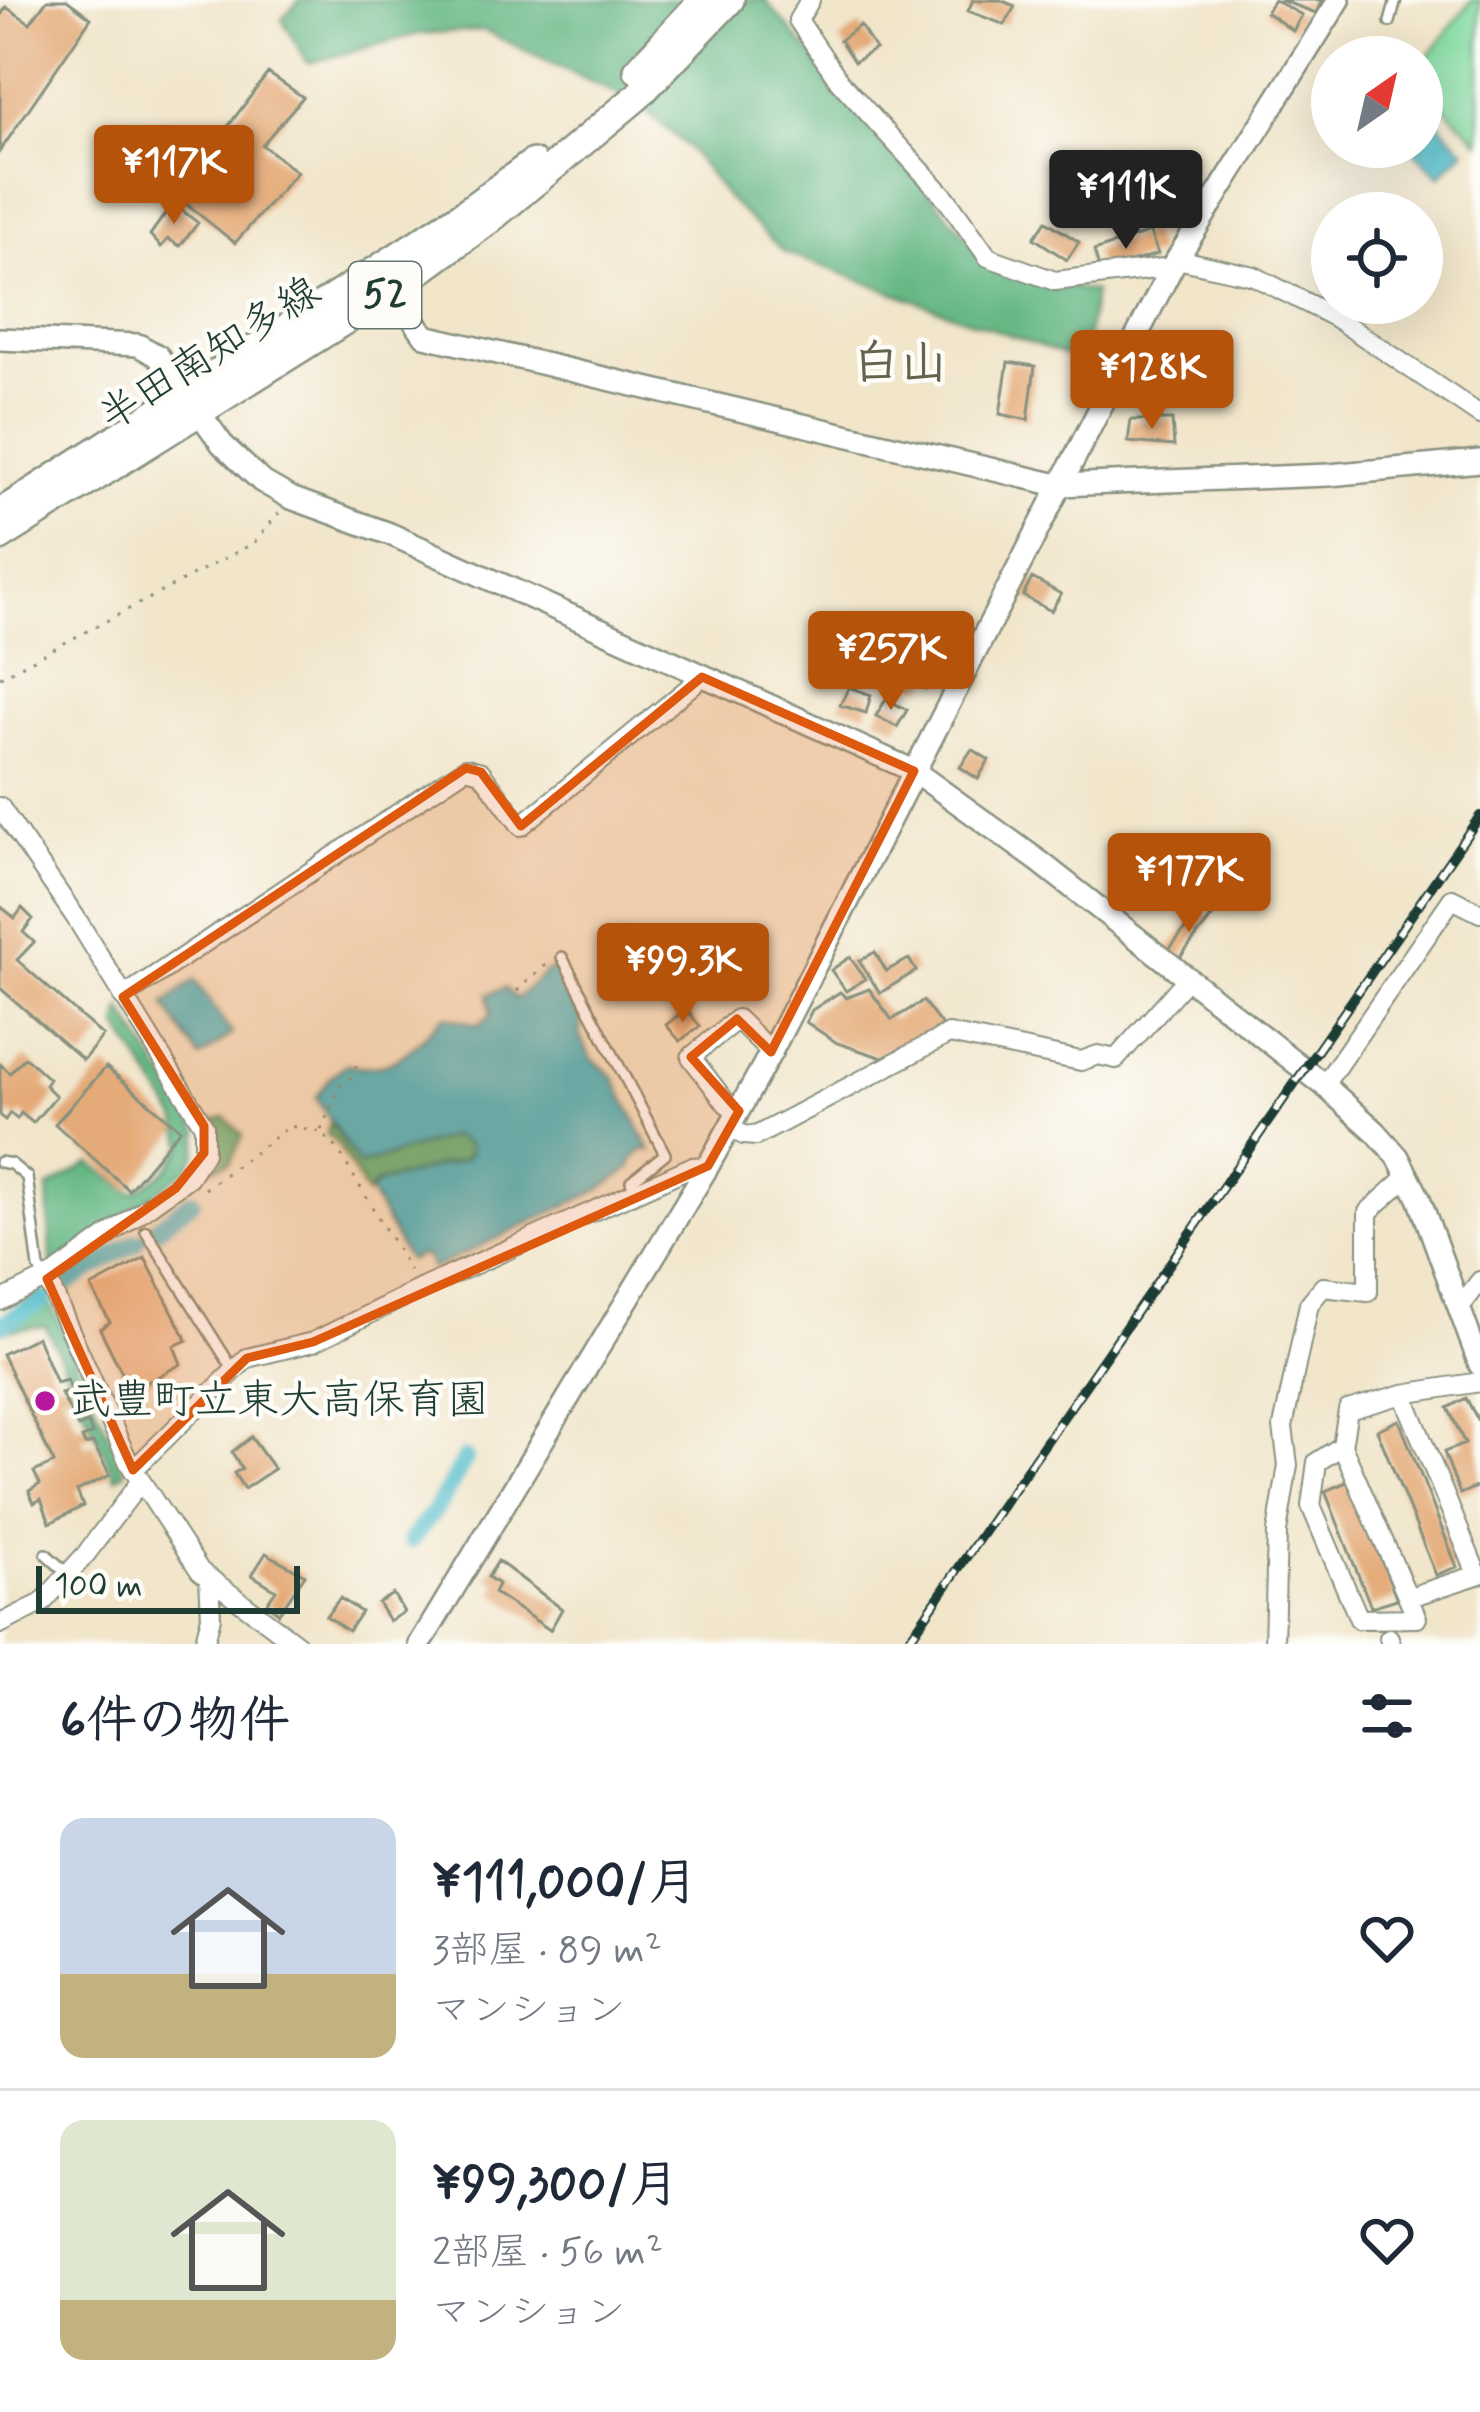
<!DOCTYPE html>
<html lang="ja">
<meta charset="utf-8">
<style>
:root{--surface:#fff;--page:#f6f6f7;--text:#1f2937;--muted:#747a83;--line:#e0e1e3;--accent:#b45309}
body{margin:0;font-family:Mynerve,"Klee One",sans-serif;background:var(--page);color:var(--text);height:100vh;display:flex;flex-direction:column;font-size:45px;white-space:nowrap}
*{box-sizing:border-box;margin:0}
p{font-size:39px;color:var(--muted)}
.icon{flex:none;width:66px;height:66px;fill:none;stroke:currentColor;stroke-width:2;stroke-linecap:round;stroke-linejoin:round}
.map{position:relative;height:1644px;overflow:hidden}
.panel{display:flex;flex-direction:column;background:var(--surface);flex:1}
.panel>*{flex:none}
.needle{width:78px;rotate:34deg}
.fabs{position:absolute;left:1311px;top:36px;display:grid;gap:24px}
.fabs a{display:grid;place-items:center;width:132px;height:132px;border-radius:50%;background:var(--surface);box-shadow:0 12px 48px #0002;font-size:60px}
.scale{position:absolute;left:36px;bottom:30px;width:264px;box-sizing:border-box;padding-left:12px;border:6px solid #1f3d34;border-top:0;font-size:33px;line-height:42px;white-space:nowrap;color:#1f3d34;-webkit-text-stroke:9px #fdfcf7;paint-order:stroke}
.price{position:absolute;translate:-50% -102px;padding:0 27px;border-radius:12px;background:var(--accent);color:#fff;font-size:39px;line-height:78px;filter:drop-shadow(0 3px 6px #0008)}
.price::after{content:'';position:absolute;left:50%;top:72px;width:36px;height:27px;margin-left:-18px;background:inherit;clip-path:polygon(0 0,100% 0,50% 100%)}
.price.on{background:#222;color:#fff}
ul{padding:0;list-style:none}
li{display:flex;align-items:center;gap:36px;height:300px;padding:0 60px}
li+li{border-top:3px solid var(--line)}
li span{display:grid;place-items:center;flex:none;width:336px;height:240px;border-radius:24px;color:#555}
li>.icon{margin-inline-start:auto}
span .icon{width:144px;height:144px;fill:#fffc;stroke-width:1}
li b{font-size:51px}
h2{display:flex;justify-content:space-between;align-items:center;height:144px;padding:0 60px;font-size:51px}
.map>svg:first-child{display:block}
.green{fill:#7ed89e;stroke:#4e8a69;stroke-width:3}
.forest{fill:#66b885;stroke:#427a5c;stroke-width:3}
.water{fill:#4fbcc9;stroke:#377c7e;stroke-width:3}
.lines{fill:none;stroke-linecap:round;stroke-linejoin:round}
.canal{stroke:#4fbcc9;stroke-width:18}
.building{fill:#e4aa78}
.service-casing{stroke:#88917f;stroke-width:14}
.minor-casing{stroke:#88917f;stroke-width:22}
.tertiary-casing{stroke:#88917f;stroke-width:26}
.primary-casing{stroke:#88917f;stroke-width:32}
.path{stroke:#88917f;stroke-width:3;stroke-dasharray:3 9;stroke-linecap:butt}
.service{stroke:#fff;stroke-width:9}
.minor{stroke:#fff;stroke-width:18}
.tertiary{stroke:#fff;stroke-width:21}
.primary{stroke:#fff;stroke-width:27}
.rail-casing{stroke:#1f3d34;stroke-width:10}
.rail{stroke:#fdfcf7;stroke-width:6;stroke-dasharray:18;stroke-linecap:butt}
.marked{fill:#de580e;fill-opacity:0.2;stroke:#de580e;stroke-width:9;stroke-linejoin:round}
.poi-dot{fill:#b5179e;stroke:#fdfcf7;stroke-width:4.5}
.labels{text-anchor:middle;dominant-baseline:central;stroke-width:9;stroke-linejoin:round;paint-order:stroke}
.shield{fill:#fdfcf7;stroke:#62766e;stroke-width:3}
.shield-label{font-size:39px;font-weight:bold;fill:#1f3d34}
.street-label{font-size:42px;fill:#1f3d34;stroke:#fdfcf7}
.poi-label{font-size:42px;fill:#1f3d34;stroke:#fdfcf7;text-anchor:start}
.quarter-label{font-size:48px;font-weight:bold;fill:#64634c;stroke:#fdfcf7}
</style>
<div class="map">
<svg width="1480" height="1644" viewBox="0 0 1480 1644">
<rect width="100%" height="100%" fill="#fdfcf7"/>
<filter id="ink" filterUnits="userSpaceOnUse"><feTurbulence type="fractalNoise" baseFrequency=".00833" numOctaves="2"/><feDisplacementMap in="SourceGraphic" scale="24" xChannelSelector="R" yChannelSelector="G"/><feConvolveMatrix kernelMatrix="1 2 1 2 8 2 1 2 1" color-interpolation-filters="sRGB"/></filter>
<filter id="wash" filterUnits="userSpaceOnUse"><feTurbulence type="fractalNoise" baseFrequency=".004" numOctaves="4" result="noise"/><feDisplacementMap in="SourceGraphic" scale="48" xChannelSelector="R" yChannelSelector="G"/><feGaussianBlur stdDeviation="2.7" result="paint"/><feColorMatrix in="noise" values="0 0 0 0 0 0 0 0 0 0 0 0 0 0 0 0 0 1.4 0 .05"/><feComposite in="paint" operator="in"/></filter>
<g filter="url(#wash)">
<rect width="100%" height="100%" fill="#f1e5ca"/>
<!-- green -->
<path class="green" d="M1472 0H1480V142L1422 85V65Z"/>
<!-- forest -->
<path class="forest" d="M300 0H765L996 271 1094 292 1083 362 784 252 728 199 688 147 641 106 483 30 417 34 308 63 282 19Z
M122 1009 199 1132 197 1152 188 1168 58 1265 51 1262 48 1188 91 1163 134 1193 165 1172 184 1146 177 1119 118 1026Z
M225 1117 243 1135 230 1163 207 1169 216 1145 212 1121Z
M330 1123 360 1165 452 1136 468 1144 470 1153 462 1160 376 1183 367 1195 338 1145 327 1134Z
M50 1302 125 1472 116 1478 46 1326 5 1330Z"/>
<!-- water -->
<path class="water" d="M1422 107 1465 150 1439 176 1411 147H1422Z
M558 967 583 1015 579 1035 591 1058 613 1076 651 1151 644 1149 632 1161V1168L599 1190 432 1269 426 1257 419 1255 408 1261 370 1193 376 1184 462 1160 470 1153 468 1144 452 1136 359 1165 316 1098 331 1076 347 1064C395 1076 413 1046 444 1016L479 1025 491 1015 488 994 505 988 516 999 546 972Z
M195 980 232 1034 200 1058 164 1004Z"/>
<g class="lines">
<!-- canal -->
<path class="canal" d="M150 1233 192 1201
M61 1287 136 1242
M0 1325 44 1299
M411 1540 438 1506 465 1459"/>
</g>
<g id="blocks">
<!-- building -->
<path class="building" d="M47 0H67L91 18 0 151V17L6 7 30 23Z
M973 0H1000L1015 6 1005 25 968 11Z
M1274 0 1302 15 1293 31 1266 12Z
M1280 0H1322L1316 13Z
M860 25 875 49 854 62 840 40Z
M268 73 303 97 262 145 297 172 235 243 176 196Z
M173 203 198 223 180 246 168 239 161 247 150 235Z
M1046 221 1079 242 1067 260 1034 238Z
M1150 232 1158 254 1100 271 1094 251Z
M1008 362 1035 366 1028 420 1000 414Z
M1131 420H1172L1174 446 1128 442Z
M1032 578 1061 594 1051 611 1023 596Z
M904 654 936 667 925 689 894 674Z
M849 687 871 695 866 713 840 705Z
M886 699 907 710 897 727 876 716Z
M972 749 989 760 978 779 960 767Z
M0 906 15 918 22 908 33 919 23 932 34 942 17 960 103 1036 83 1060 0 988Z
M1201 909 1212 917 1178 960 1167 952Z
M875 952 886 971 909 959 916 971 880 993 859 961Z
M850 957 865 979 846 991 831 970Z
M869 989 892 1020 923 1001 942 1026 889 1060 837 1043 806 1022 812 1010 840 992 846 998Z
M686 1009 700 1026 680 1041 666 1025Z
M25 1057 49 1079 45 1085 56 1096 33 1123 21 1113 17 1119 10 1113 5 1120 0 1115V1064L10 1073Z
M106 1067 180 1129 129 1190 55 1124Z
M145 1258 187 1340 174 1346 181 1364 131 1391 100 1329 110 1322 91 1287Z
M37 1337 56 1383 67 1380 71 1391 61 1394 78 1427 88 1423 92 1434 82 1438 85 1445 93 1443 110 1475 77 1491 83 1506 50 1523 41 1499 34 1503 29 1491 40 1484 34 1472 54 1463 2 1354Z
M1466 1398 1480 1424V1485L1460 1494 1444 1452 1465 1444 1448 1408Z
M1399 1420 1457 1567 1436 1575 1377 1430Z
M251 1437 274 1469 244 1489 234 1473 242 1469 232 1452Z
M1349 1481 1397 1599 1371 1607 1325 1491Z
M266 1553 305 1575 279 1613 267 1603 276 1590 252 1575Z
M498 1561 562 1609 550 1630 494 1593 498 1584 488 1577Z
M393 1594 404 1612 389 1621 378 1603Z
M340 1598 361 1612 348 1631 326 1616Z"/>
</g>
</g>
<g filter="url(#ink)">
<use href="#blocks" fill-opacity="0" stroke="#88917f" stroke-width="3"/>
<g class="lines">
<defs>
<path id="service" d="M1390 22 1396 0
M562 957 665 1154 631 1181 634 1190
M0 1162 11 1164 27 1177 39 1268 47 1279
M146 1231 234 1371
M46 1554 68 1574"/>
<path id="minor" d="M810 0 798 20 840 82 946 198 988 257 1055 281 1172 267
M1177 259 1254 276 1336 318 1480 415
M0 807 76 918 204 1126V1153L189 1177 55 1274 0 1301
M123 997 466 768 481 772 521 826 702 677
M1324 1085 1452 899 1480 913
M739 1111 727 1104 691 1057 737 1019 771 1052
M730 1127 743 1135 756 1136 949 1034 1081 1061 1098 1055 1116 1059 1187 979
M47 1279 129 1463 200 1571 297 1644
M1460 1307 1480 1281
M1403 1394 1477 1574
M1342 1446 1317 1462 1311 1506 1359 1619 1417 1618 1342 1446 1348 1410 1403 1394 1480 1382
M133 1470 247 1358 313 1342 420 1289 691 1167 708 1166
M1410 1597 1480 1574
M0 1624 42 1603 86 1554 140 1482
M1389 1638 1391 1644
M204 1644 211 1617 209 1578
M1274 1644 1277 1532 1288 1465 1283 1427 1309 1304 1323 1287 1368 1292V1212L1408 1176"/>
<path id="tertiary" d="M393 290 425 336 1058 485 1329 475 1480 461
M0 339 138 345 158 356 222 444 261 481 291 498 390 534 914 771 1040 862 1324 1085 1376 1132 1398 1157 1419 1198 1480 1365
M420 1644 708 1166 771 1052 1172 267 1339 0"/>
<path id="primary" d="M638 70 703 0
M0 513 465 213 533 163
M0 537 393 290 489 220 638 96 730 0"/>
</defs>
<!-- service casing -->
<use href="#service" class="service-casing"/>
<!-- minor casing -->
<use href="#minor" class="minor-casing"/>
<!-- tertiary casing -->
<use href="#tertiary" class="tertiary-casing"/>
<!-- primary casing -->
<use href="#primary" class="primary-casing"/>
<!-- path -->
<path class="path" d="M0 677 254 543 279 513
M517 991 547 964
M321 1130 341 1084 351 1077 360 1059
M205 1189 290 1126 320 1132 337 1148 410 1271"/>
<!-- service -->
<use href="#service" class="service"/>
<!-- minor -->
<use href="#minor" class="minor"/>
<!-- tertiary -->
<use href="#tertiary" class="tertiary"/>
<!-- primary -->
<use href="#primary" class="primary"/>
<defs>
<path id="rail" d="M906 1644 1480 816"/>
</defs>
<!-- rail casing -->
<use href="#rail" class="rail-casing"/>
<!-- rail -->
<use href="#rail" class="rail"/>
</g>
</g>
<!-- marked area -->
<path class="marked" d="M702 677 914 771 771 1052 737 1019 691 1057 739 1111 708 1166 313 1342 247 1358 133 1470 47 1279 176 1188 204 1153V1126L123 997 466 768 481 772 521 826Z"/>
<!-- markers -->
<circle class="poi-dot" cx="45" cy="1401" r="12"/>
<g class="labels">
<!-- shield labels -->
<rect class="shield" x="349" y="262" width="72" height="66" rx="9"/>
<g class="shield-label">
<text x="385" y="295">52</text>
</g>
<!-- street labels -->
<g class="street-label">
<text transform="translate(210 355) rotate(-32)">半田南知多線</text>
</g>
<!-- poi labels -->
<g class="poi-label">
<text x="69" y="1401">武豊町立東大高保育園</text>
</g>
<!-- quarter labels -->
<g class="quarter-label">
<text x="900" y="364">白山</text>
</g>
</g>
</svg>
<div class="fabs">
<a><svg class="needle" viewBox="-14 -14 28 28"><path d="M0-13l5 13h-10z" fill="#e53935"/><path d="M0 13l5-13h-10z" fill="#747a83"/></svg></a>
<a><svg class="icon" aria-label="locate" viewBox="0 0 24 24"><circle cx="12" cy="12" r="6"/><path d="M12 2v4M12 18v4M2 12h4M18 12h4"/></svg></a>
</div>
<div class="scale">100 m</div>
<b class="price" style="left:174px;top:227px">¥117K</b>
<b class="price on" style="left:1126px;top:252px">¥111K</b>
<b class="price" style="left:1152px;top:432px">¥128K</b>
<b class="price" style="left:891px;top:713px">¥257K</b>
<b class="price" style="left:1189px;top:935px">¥177K</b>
<b class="price" style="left:683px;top:1025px">¥99.3K</b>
</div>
<section class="panel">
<h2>6件の物件<svg class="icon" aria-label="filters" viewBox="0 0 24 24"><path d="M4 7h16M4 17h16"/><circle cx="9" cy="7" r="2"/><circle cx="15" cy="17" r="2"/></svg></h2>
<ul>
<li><span style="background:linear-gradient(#c9d6e8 65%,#c2b280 0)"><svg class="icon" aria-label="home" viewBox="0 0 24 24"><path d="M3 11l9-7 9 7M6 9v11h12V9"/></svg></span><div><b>¥111,000/月</b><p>3部屋 · 89 m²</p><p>マンション</p></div><svg class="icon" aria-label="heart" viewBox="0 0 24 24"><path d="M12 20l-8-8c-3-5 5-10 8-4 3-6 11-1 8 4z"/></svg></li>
<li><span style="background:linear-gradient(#dfe7d0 75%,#c2b280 0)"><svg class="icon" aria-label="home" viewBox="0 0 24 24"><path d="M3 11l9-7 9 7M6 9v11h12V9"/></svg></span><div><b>¥99,300/月</b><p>2部屋 · 56 m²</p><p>マンション</p></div><svg class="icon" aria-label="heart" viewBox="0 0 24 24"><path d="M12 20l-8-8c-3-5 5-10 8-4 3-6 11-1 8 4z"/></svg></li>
</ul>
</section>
